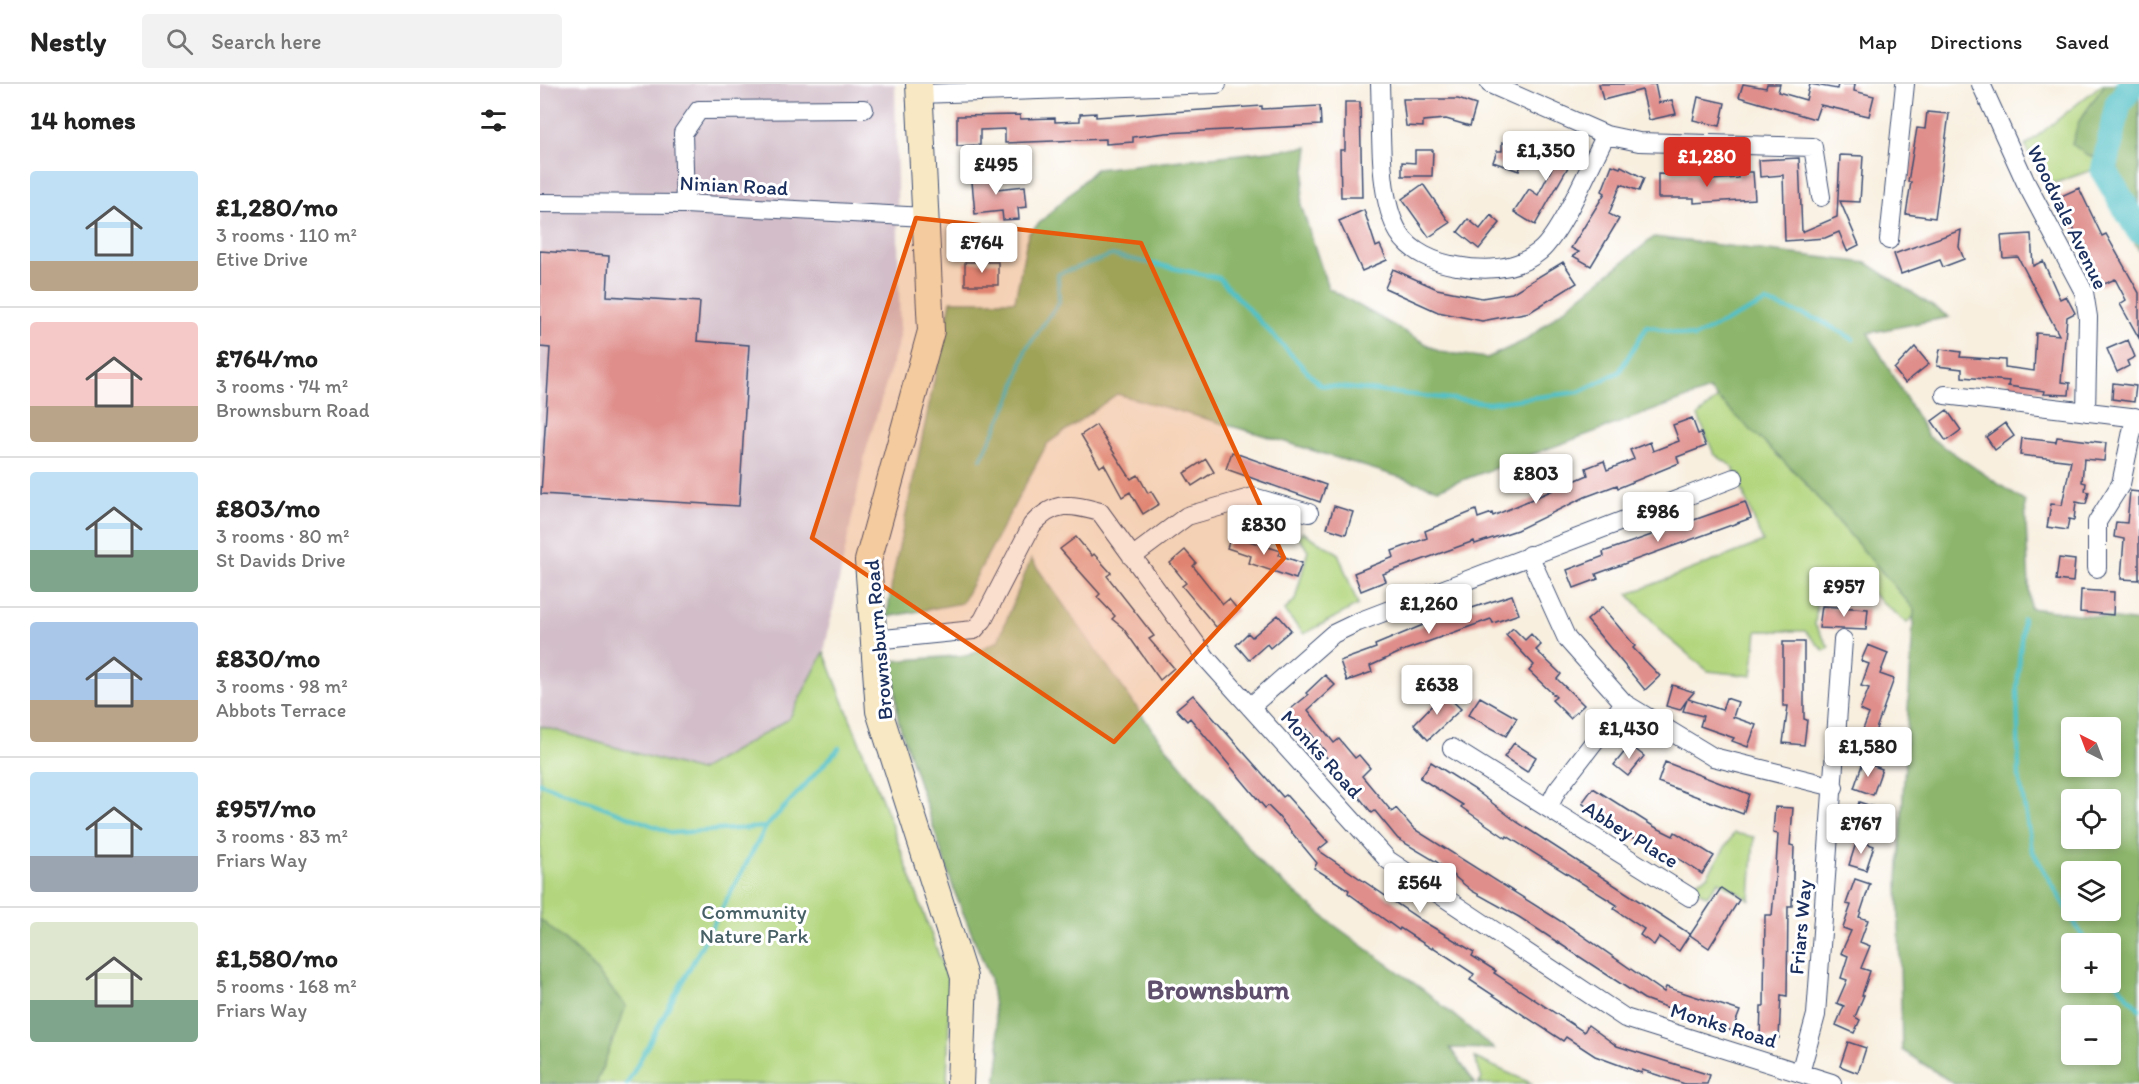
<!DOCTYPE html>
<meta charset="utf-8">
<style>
:root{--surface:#fff;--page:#f2f2f2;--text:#222;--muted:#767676;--line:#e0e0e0;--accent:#d93025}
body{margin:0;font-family:Itim,sans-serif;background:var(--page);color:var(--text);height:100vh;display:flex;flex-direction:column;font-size:22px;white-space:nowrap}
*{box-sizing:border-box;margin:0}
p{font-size:20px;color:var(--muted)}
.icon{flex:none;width:33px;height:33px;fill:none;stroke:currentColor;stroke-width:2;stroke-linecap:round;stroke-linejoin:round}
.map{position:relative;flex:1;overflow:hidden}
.drawer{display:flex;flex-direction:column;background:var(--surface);width:540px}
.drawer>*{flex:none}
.needle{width:39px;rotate:318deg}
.tools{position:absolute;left:1521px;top:633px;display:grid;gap:12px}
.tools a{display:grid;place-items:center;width:60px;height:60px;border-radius:6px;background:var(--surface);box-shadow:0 3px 9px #0003;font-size:30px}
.price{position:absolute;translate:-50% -51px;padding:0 14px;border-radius:6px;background:#fff;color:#222;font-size:20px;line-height:39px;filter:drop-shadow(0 2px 3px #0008)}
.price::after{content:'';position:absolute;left:50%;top:36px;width:18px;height:14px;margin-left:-9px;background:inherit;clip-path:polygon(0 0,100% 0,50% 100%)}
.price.active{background:var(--accent);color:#fff}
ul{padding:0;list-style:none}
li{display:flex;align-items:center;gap:18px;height:150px;padding:0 30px}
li+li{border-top:2px solid var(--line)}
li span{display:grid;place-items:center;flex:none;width:168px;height:120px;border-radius:6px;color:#555}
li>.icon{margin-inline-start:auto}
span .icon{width:72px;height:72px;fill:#fffc;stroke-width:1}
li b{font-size:26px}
h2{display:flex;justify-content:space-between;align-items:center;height:72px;padding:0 30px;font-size:26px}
header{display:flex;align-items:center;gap:36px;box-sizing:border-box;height:84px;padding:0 30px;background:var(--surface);border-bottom:2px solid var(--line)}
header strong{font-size:28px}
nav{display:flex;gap:33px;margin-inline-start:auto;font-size:21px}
.search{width:420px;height:54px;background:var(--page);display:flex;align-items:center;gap:15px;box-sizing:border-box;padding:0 21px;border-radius:6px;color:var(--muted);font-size:22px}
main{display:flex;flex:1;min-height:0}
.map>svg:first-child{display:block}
.industrial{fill:#d2bdc8}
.green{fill:#b2d57d;stroke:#66826e;stroke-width:1.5}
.forest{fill:#8db66c;stroke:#547265;stroke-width:1.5;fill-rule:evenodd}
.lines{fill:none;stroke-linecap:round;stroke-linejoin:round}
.stream{stroke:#52c1c7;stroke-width:4.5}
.river{stroke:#52c1c7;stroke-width:27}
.building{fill:#df8e8b}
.minor-casing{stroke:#3c4c71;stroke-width:20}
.secondary-casing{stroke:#3c4c71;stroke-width:28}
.minor{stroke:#fff;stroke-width:18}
.secondary{stroke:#f8e8c3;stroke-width:26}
.marked{fill:#e8590c;fill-opacity:0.2;stroke:#e8590c;stroke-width:4.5;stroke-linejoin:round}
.labels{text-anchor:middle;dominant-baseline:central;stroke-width:6;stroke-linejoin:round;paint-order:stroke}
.street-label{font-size:21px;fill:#1b2f5e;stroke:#fff}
.park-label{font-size:21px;fill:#486167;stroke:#fff}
.district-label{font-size:27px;font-weight:bold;fill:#60506e;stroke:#fff}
</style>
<header>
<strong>Nestly</strong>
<div class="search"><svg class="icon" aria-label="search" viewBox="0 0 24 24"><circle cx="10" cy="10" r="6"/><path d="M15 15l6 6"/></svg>Search here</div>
<nav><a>Map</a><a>Directions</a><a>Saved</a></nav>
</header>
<main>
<section class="drawer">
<h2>14 homes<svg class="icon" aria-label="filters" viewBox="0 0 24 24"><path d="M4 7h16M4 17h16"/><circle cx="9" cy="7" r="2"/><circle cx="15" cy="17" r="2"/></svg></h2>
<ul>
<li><span style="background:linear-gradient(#bfe0f5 75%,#b9a48a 0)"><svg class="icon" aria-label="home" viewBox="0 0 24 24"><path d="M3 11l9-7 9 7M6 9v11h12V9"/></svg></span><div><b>£1,280/mo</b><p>3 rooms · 110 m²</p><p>Etive Drive</p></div></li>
<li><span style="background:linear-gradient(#f6c9c9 70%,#b9a48a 0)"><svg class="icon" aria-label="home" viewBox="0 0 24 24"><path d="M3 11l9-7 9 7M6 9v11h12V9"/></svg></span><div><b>£764/mo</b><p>3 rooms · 74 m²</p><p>Brownsburn Road</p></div></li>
<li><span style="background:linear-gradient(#bfe0f5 65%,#7fa58c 0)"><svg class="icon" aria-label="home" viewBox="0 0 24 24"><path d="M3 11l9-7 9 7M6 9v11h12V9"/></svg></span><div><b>£803/mo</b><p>3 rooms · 80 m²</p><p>St Davids Drive</p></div></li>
<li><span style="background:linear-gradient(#a9c7e8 65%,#b9a48a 0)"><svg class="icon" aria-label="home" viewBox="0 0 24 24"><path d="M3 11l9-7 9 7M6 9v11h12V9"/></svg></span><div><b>£830/mo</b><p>3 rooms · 98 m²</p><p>Abbots Terrace</p></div></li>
<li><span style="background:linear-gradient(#bfe0f5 70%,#9aa5b1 0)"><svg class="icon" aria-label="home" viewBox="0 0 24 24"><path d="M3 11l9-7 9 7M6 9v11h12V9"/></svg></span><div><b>£957/mo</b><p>3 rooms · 83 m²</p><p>Friars Way</p></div></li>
<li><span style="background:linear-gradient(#dfe7d0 65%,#7fa58c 0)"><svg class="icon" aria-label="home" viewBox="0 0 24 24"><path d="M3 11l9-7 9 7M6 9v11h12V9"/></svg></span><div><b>£1,580/mo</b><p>5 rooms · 168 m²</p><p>Friars Way</p></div></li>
</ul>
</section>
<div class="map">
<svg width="1599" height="1000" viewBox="0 0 1599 1000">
<rect width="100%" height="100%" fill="#fff"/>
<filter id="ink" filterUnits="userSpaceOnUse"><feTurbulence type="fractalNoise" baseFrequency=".0167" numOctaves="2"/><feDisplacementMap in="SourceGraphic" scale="12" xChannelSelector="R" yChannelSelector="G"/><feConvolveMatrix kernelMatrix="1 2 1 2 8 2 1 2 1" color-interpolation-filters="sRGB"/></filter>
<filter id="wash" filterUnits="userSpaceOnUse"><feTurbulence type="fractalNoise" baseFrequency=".008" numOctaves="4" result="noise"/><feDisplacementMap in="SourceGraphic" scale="24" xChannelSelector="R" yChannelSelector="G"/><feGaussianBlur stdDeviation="1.35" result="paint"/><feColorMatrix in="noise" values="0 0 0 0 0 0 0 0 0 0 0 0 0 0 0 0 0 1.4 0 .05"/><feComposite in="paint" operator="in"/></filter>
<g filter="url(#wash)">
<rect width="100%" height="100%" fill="#f8efdf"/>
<!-- industrial -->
<path class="industrial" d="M0 0H355L360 253 326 367 284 568 249 635 159 687 0 642Z"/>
<!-- green -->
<path class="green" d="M1562 0H1599V166L1552 86 1506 102 1485 62Z
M1189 304 1390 516 1367 539 1321 500 1279 498 1275 541 1289 563 1284 567 1265 547H1217L1212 592 1168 587 1126 552 1088 510 1223 458 1193 383 1174 370 1158 332Z
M762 448 798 469 818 521 764 550 744 527 755 516 768 466 758 453Z
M284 568 351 739 410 902 407 1000H0V642L159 687 249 635Z
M1194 749 1214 753 1210 816 1179 797 1167 812 1153 804 1157 797 1167 792Z
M935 974 993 1000H938L942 995Z"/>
<!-- forest -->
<path class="forest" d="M1565 0H1599V131L1578 94V79L1547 71 1532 60 1539 37Z
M768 63 761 121 788 204 900 268 947 274 986 256 1114 153 1327 179 1409 233 1328 249 1388 352 1485 418 1490 524 1599 538V1000H1414L1362 966 1358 796 1374 525 1258 391 1169 306 898 405 716 349 577 310 507 360 422 519 347 533 353 492 411 217H475L488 150 556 85ZM1532 644H1570V682H1532ZM1532 716H1570V754H1532ZM1532 788H1570V826H1532ZM1532 860H1570V898H1532ZM1532 932H1570V970H1532Z
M491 475 614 648 724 783 794 841 885 907 954 965 910 964 935 999 456 1000 460 968 450 894 415 809 358 636 353 577 429 571 458 557Z
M0 835 48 877 86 922 56 1000H0Z"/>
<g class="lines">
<!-- stream -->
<path class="stream" d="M441 375 473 309 486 265 519 218 518 190 572 171 679 194 780 301 949 319 1039 308 1079 288 1107 242 1154 253 1226 218 1279 236 1313 255
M1483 535 1477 602 1479 692 1492 766 1547 860
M0 699 132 749 226 743 299 664
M1570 891 1599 925
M87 1000 226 743"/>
<!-- river -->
<path class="river" d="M1593 0 1578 20 1564 87 1599 146"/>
</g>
<g id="blocks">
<!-- building -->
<path class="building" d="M1059 0H1115L1119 19 1132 16 1136 30 1109 36 1102 6 1063 16Z
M1203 0 1226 4 1227 0H1240L1238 8 1266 16 1270 0 1297 5 1298 0H1315L1314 7 1334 12 1329 32 1280 21 1275 35 1199 13Z
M1158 13 1185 19 1180 42 1153 36Z
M863 15H918L936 21 930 42 906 35 883 37V43L866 42Z
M805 18H820L822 113H801L800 66H805Z
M722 22V25L780 22 781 41 626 49 593 53V58L566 60V55L465 59V45L440 46V61L417 62V32L480 31V35L515 34V38L540 37V30L556 29V33Z
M1387 28 1409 30 1395 134 1366 130 1371 98H1368L1377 44 1385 45Z
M1007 54 1036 69 995 141 974 128 989 105 998 111 1015 78 999 70Z
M962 58 986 67 979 87 953 78 957 67H962Z
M875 66H893L892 92H862V78L875 79Z
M1300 71 1323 72 1320 118 1300 117 1319 161 1307 167 1299 148 1285 154 1245 157 1243 91 1220 93 1219 76 1259 74 1262 148 1297 133Z
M1072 81 1080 84 1081 82 1104 94 1099 107 1081 100 1069 130 1079 135 1051 182 1033 172 1039 168 1031 164 1065 109 1062 107Z
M454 84 457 105 485 102 487 123 478 124 479 135 463 136 462 127 435 130 431 87Z
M1198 88H1213L1215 115 1154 119V114H1118V90L1171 92V96L1198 94Z
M883 100 910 139 889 153 862 115Z
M1539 104 1562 152 1566 150 1599 209V254L1580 220 1586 216 1575 195 1560 202 1519 113Z
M824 126 836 163 840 161 847 176 822 187 799 137Z
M951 131 960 139 939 165 918 148 928 135 940 145Z
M1421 146 1419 163 1424 175 1403 183 1400 176 1361 190 1354 170Z
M1491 150 1493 182 1503 177 1520 215 1526 212 1535 229 1527 233 1524 266 1521 298 1530 299 1529 311 1504 310 1505 307 1468 302 1469 297 1422 293V285L1397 282 1400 265 1421 268 1420 273 1465 276V283L1494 287 1496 249 1519 251 1478 173 1463 174 1461 152Z
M0 167 69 172 67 212 160 218 157 257 209 261 199 422 1 410 10 264 0 263Z
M425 178H458V201H425Z
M1023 178 1037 199 990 228 942 237 898 228 845 204 853 185 897 205 942 214 972 209Z
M1588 256 1595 273 1587 277 1589 282 1577 288 1567 265Z
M1375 263 1389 280 1365 299 1354 285Z
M1573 299 1596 302 1594 318 1572 315Z
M1407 326 1421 346 1406 357 1392 337Z
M1152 334 1158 350 1161 349 1166 362 1137 373 1139 379 1078 404 1077 401 1045 413 977 446 935 460 934 457 843 490 846 497 821 507 814 489 854 473 852 467 887 454 885 447 936 426 938 434 952 429 953 432 1048 391 1046 384 1064 377 1067 386 1094 375 1090 366 1110 358 1113 367 1139 357 1133 341Z
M1465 339 1474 352 1455 366 1446 353Z
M556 341 591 395 598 391 608 409 611 407 619 420 603 430 590 408 582 413 564 380 560 383 541 351Z
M1517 353 1566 359 1564 377 1544 375 1542 398 1546 399 1545 407 1549 408 1546 420 1536 418 1534 436 1529 435 1527 446 1507 443 1511 420 1522 421 1531 377 1480 371 1482 354 1516 358Z
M692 368 786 401 780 418 686 385Z
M666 375 674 388 652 402 644 389Z
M1590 407 1599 408V496L1581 495 1584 455 1574 453 1576 438 1587 439Z
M1205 418 1211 434 1056 490 1058 495 1034 504 1027 486 1064 472 1063 468Z
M794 422 813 428 806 450 787 444Z
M693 447 710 453 709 457 741 467 739 471 762 479 756 495 709 479 711 472 687 464Z
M536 453 552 472 554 470 571 489 567 492 614 552 609 555 634 584 620 596 583 544 572 535 575 532 557 513 560 510 520 465Z
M645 466 656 479 653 482 683 520 689 515 698 526 676 543 642 502 646 499 630 479Z
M1519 474 1535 476 1533 498 1516 496Z
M1541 506 1574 508 1573 531 1540 528Z
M972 511 979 530 953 539 951 535 865 566 830 582 832 588 807 597 800 577 836 564 835 561 895 536Z
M1282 522 1328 525 1326 546 1279 544Z
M1062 523 1095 562 1093 564 1120 592 1105 606 1047 536Z
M738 531 751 546 730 564 727 560 709 576 696 561 708 549 712 553Z
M973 544 985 556 991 550 1001 561 996 566 1021 590 1017 595 1044 621 1030 634 1012 616 1016 613 989 587 994 581 966 551Z
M1243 558H1264V635L1267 636 1264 661 1243 659 1248 622H1243Z
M1328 561 1348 569 1340 590 1354 595 1336 645 1343 648 1333 673 1315 666 1329 630 1320 626 1329 604 1321 602 1329 580 1321 577Z
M785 591 795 601 768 626 794 659 799 655 815 674 819 671 830 684 822 692 852 728 856 724 874 745 1033 845 1124 908 1126 903 1200 927 1192 947 1104 915 979 833 932 807 897 778 858 755 835 727 832 729 783 669 785 667 767 645 763 648 747 628 768 611 766 609Z
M1132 601 1154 608 1148 615 1182 626 1186 614 1198 618 1193 633 1216 641 1208 663 1192 657 1194 654 1160 642 1163 632 1143 627 1147 616 1140 626 1126 622Z
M904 609 921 625 888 656 874 640Z
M653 611 743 713 746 711 788 758 778 766 881 836 934 868 932 872 956 887 954 889 1044 948 1048 941 1077 962 1170 991 1167 1000H1145L1102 986 1101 989 1055 972 1026 953 1023 957 930 896 934 890 893 863 892 865 860 844 859 846 808 809 809 806 774 784 777 779 738 732 728 722 725 724 650 634 647 637 636 625Z
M940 613 977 634 966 652 928 631Z
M974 659 996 673 987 688 964 673Z
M1090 661 1104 672 1088 692 1074 681Z
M891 678 934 705 977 738 1150 850 1139 867 1119 853 1114 861 1100 851 1104 845 1074 825 1077 821 967 752 966 754 921 723 923 721 880 694Z
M1125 678 1209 710 1203 730 1118 698Z
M1323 678 1342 685 1333 711 1314 704Z
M1053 704 1113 742 1133 752 1135 748 1174 772 1162 790 1139 775 1099 754 1098 757 1072 742 1042 719Z
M1319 718 1337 724 1329 749 1311 743Z
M1235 723 1253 724 1250 761 1254 762 1252 822H1248L1247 912 1241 911 1239 954H1220L1221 922H1224L1225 831H1232L1235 798 1238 750 1233 749Z
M1317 756 1334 762 1326 786 1309 781Z
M1315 795 1330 800 1319 833 1328 836 1320 858 1330 862 1321 884 1330 887 1322 911H1324L1315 933 1320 936 1314 949 1296 941 1304 922 1297 919 1307 896 1301 894 1308 872 1301 869 1311 847 1303 844 1311 821 1306 820Z
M1181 804 1199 816 1169 864 1150 851Z
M1308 958 1326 964 1318 989 1300 982Z"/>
</g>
</g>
<g filter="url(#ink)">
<use href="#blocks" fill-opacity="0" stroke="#3c4c71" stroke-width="1.5"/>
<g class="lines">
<defs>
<path id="minor" d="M840 0C842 42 837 113 859 149 870 168 896 179 917 182 945 187 977 186 1000 167 1022 148 1051 79 1066 51
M950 0 1066 51 1099 58 1273 63 1281 113
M1441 0 1486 99 1544 208 1548 233 1546 328
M379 10 677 0
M0 119 145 120 385 133
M145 120 143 49 159 26 324 25
M1349 156 1365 0
M1405 311 1599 334
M989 471 1027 555 1084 619 1173 673 1294 703
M592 473 647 432 713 413 769 429
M1557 484V438L1581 400 1595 333
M334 556 434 546 443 536 492 441C515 416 530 420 560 428L667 575 848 776 1085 934 1292 999
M710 623 793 550 818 538 1194 394
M912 664 1150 813
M1008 724 1017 706 1084 619
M1260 989 1276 931 1303 556"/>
<path id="secondary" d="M379 0 391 247 328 477 339 627 424 893 420 1000"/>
</defs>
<!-- minor casing -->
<use href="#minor" class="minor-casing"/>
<!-- secondary casing -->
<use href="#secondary" class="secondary-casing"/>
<!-- minor -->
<use href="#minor" class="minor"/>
<!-- secondary -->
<use href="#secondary" class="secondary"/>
</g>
</g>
<!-- marked area -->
<path class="marked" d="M376 134 601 159 744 474 574 658 272 454Z"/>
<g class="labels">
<!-- street labels -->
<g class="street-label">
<text transform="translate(194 101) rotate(3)">Ninian Road</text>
<text transform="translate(1528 133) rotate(64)">Woodvale Avenue</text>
<text transform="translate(338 556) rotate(-95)">Brownsburn Road</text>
<text transform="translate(782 670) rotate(48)">Monks Road</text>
<text transform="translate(1091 750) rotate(32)">Abbey Place</text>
<text transform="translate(1260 843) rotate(-85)">Friars Way</text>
<text transform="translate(1184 941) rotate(17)">Monks Road</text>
</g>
<!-- park labels -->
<g class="park-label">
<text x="214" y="827">Community<tspan x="214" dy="24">Nature Park</tspan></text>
</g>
<!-- district labels -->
<g class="district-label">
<text x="678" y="905">Brownsburn</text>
</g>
</g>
</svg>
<div class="tools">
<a><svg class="needle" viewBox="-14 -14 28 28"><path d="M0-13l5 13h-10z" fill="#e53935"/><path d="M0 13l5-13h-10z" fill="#767676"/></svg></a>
<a><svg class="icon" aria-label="locate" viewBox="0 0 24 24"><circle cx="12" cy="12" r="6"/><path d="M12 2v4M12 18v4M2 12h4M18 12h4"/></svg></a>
<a><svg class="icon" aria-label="layers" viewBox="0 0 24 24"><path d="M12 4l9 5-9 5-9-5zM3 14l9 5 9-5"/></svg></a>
<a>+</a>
<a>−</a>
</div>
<b class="price" style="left:1006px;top:98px">£1,350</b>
<b class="price active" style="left:1167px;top:104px">£1,280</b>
<b class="price" style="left:456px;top:112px">£495</b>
<b class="price" style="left:442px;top:190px">£764</b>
<b class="price" style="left:996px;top:421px">£803</b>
<b class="price" style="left:1118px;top:459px">£986</b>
<b class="price" style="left:724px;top:472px">£830</b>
<b class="price" style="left:1304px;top:534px">£957</b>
<b class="price" style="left:889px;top:551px">£1,260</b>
<b class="price" style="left:897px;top:632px">£638</b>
<b class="price" style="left:1089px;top:676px">£1,430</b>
<b class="price" style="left:1328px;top:694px">£1,580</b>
<b class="price" style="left:1321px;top:771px">£767</b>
<b class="price" style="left:880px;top:830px">£564</b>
</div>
</main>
